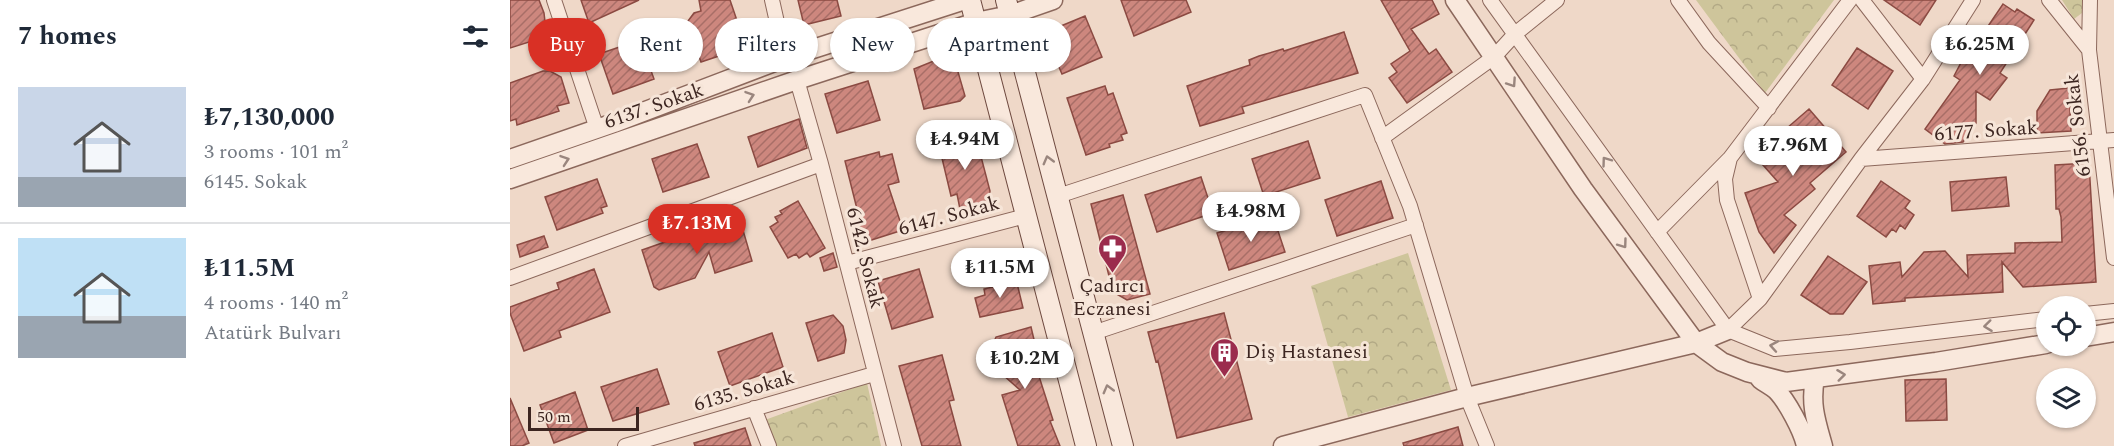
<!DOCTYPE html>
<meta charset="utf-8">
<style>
:root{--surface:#fff;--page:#f6f6f7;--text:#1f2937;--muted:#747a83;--line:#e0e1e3;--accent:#d93025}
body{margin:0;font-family:Spectral,serif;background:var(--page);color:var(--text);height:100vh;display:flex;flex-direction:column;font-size:22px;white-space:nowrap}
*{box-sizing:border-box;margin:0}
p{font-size:20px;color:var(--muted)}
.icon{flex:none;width:33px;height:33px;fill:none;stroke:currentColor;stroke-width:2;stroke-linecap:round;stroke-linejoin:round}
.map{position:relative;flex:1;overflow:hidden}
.sheet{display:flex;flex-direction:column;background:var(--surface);width:510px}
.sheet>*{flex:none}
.guide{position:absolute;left:18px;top:18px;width:570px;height:54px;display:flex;gap:12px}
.controls{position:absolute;left:1526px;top:296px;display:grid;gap:12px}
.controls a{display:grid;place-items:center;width:60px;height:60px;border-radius:50%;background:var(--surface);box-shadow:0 2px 4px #0004;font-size:30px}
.scale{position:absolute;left:18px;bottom:15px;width:111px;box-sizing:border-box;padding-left:6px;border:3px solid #3c2520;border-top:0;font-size:16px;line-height:21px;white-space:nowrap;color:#3c2520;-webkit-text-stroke:4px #f6e5d8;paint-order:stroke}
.price{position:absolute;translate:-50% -51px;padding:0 14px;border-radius:21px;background:#fff;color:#222;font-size:20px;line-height:39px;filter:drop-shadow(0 2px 3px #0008)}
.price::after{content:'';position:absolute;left:50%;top:36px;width:18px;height:14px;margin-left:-9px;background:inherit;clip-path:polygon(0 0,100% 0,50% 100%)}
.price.current{background:var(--accent);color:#fff}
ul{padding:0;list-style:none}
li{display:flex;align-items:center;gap:18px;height:150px;padding:0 18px}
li+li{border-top:2px solid var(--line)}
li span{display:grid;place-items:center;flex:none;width:168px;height:120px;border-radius:0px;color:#555}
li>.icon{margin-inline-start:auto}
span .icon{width:72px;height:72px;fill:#fffc;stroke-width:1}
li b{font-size:26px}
h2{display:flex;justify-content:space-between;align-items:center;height:72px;padding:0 18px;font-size:26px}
.chip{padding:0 21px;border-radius:27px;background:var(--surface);box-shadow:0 2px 4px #0004;font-size:21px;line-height:54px}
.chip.current{background:var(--accent);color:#fff}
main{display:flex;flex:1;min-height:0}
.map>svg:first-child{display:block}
.park{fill:url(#park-crowns)}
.building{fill:url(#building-hatch);stroke:#8b4a42;stroke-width:1.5}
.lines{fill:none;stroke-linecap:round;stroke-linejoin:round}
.minor-casing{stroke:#8c685c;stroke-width:16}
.tertiary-casing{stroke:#8c685c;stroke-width:21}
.secondary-casing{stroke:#6e493f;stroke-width:22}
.minor{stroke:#f9e8dc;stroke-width:14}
.tertiary{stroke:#f9e8dc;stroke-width:18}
.secondary{stroke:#f9e8dc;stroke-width:20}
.oneway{stroke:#9a867e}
.labels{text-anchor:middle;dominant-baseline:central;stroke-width:6;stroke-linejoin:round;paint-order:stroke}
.street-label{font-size:20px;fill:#3c2520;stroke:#f6e5d8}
.poi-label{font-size:20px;fill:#3c2520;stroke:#f6e5d8}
</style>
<main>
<section class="sheet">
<h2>7 homes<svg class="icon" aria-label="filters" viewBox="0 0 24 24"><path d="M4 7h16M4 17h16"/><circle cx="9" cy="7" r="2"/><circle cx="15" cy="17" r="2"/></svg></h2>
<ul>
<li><span style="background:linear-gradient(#c9d6e8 75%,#9aa5b1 0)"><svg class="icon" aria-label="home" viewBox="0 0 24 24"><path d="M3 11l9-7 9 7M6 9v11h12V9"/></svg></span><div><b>₺7,130,000</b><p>3 rooms · 101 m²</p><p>6145. Sokak</p></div></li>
<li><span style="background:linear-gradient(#bfe0f5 65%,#9aa5b1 0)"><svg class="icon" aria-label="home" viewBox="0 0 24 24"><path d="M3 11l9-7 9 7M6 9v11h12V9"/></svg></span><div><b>₺11.5M</b><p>4 rooms · 140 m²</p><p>Atatürk Bulvarı</p></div></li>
</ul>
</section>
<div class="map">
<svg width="1604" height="446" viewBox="0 0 1604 446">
<defs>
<pattern id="park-crowns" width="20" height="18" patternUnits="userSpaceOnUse" patternTransform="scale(1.5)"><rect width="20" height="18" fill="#cec59b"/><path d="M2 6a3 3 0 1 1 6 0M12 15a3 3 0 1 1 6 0" fill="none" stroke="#b2a985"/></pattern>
<pattern id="building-hatch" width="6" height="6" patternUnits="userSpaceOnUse" patternTransform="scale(1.5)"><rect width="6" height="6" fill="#cd877e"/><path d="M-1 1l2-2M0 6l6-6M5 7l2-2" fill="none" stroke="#a86e67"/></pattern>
</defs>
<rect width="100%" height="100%" fill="#efd8c8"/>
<!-- park -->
<path class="park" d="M1186 0H1324L1255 93Z
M1552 0H1574L1576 10 1564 19Z
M898 253 941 390 838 417 801 286Z
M357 383 371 446H263L252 421Z"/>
<!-- building -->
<path class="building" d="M0 0H29L34 13 36 31 35 37 0 48Z
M71 0H129L79 23Z
M189 0H220L236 47 191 62 178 26V21L184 13 191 11Z
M288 0H327L331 16 294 25Z
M611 0H676L681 12 624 36Z
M871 0H922L929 14 901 29 919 54 926 49 942 72 897 103 879 78 887 72 881 64 900 51Z
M1374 0H1426L1410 25Z
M1493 4 1505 12 1507 9 1524 20 1490 73 1497 78 1480 100 1466 91V123L1453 142 1435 144 1415 129 1450 80 1444 76 1454 57 1474 40 1470 38Z
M575 16 592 57 552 74 534 33Z
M834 32 848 73 732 107 734 113 690 126 677 86 740 65 739 60 749 56 773 49 774 51Z
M130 40 144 79 103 94 89 54Z
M1347 48 1383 71 1358 109 1322 85Z
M436 56 444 58 455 96 450 101 414 109 404 69Z
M33 71H40L51 77 59 103 47 106 49 111 7 125 6 119 0 121V83Z
M358 81 370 120 327 133 315 94Z
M595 86 598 95 603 93 617 133 611 135 613 140 599 144 600 147 576 155 557 98Z
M1559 88 1561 131 1527 133V111L1540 90Z
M1299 109 1336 152 1300 183 1305 189 1274 215 1286 225 1264 253 1249 232 1235 193 1268 182 1253 165 1285 139 1277 128Z
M289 119 297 148 248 167 238 137Z
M458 134 468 145 480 191 478 203 450 209 447 194 441 196 431 154 435 153 432 140Z
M798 141 810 178 754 196 742 159Z
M187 144 199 177 153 192 142 159Z
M369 152 370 157 382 154 389 182 378 185 393 230 352 243 343 219 349 217 335 161Z
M1579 163 1586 282 1513 287 1492 262 1493 292 1395 298V301L1363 304 1359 266 1390 262 1392 277 1414 252 1435 251 1458 277 1457 255 1505 253V243L1552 242 1551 217 1549 209H1546L1545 165Z
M691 177 703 213 647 232 635 195Z
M1496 177 1499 206 1442 211 1440 182Z
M87 179 97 206 91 208 93 213 47 230 35 197Z
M871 181 883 218 827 236 815 200Z
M1371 181 1400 201 1395 208 1404 215 1395 229 1390 225 1386 232 1382 229 1376 237 1347 216Z
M613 195 640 294 617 300 603 292 581 204Z
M288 201 315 248 300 257 297 253 289 258 286 254 278 258 260 227 268 222 265 217 272 214 270 211Z
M763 216 775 252 719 270 707 233Z
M230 220 242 261 205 273 199 252 185 278 149 290 144 287 132 250 175 235 176 237Z
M34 236 38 247 10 257 7 245Z
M323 253 327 267 314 271 310 258Z
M1318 256 1357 282 1333 314H1320L1291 295Z
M84 269 100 312 49 331 51 337 14 351 0 313V307L49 289 47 283Z
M409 269 423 317 382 329 368 281Z
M506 279 513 308 470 317 465 298 475 295 474 289 487 286 486 283Z
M714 313 742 419 667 438 648 361 646 362 638 332Z
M323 315 333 326 336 340 334 353 308 361 296 323Z
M521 327 531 369 527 370 543 420 540 421 550 446H508L492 395 510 390 492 374 483 344 486 337Z
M262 333 273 367 220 386 208 352Z
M432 355 444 400 439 401 451 446H412L389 366Z
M147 369 159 404 103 421 91 387Z
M1436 379 1437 420 1396 421 1395 380Z
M65 392 78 430 44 443 30 405Z
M0 398 19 443 12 446H0Z
M948 427 953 446H894L893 443Z
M235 428 241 446H185L184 443Z"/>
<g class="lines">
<defs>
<path id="minor" d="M44 0 87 129
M262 0 275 58
M980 0 1218 330 1265 349 1340 342 1536 319
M1168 0 1199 43 1259 108
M1352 0 1413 79
M1539 0 1579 50 1604 258
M1579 50 1580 0
M287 80 311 164 384 446
M872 138 984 57 1005 34 1047 0
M1351 159 1604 140
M548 196 855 95 900 206 957 397 977 446
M1147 232 1219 159
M337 263 516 216
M0 278 311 164
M1250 299 1217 200 1215 179 1220 158 1340 0
M1575 314 1604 311
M1218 330 1250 299 1351 159 1413 79 1463 0
M583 333 906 225
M244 408 259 446
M115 446 364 374"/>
<path id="tertiary" d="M945 0 1073 189 1186 343 1212 362 1237 372 1276 382 1426 362 1536 344
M0 159 104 123 275 58 455 0
M0 179 287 80 466 22 500 15 543 0
M1575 337 1604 332
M1305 378C1300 404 1306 421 1313 446
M1250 379C1255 383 1261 386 1266 390 1277 401 1293 431 1296 446
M773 446 957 397 1186 343 1218 330"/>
<path id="secondary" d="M460 0 576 446
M496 0 613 446"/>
</defs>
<!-- minor casing -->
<use href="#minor" class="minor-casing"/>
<!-- tertiary casing -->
<use href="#tertiary" class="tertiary-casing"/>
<!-- secondary casing -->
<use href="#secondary" class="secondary-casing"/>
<!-- minor -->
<use href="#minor" class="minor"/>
<!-- tertiary -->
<use href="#tertiary" class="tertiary"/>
<!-- secondary -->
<use href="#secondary" class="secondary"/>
</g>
<!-- one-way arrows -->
<defs><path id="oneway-chevron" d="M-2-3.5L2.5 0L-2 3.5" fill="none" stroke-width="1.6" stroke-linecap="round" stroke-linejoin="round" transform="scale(1.5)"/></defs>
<g class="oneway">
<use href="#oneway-chevron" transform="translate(1002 83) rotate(56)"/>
<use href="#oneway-chevron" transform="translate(240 96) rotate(-19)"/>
<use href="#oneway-chevron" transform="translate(55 160) rotate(-19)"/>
<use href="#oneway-chevron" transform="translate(538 160) rotate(-105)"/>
<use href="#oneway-chevron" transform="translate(1096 161) rotate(-126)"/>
<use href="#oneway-chevron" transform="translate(1113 244) rotate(54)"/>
<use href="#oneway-chevron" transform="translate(1478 326) rotate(173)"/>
<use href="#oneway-chevron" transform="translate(1264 346) rotate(-170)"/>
<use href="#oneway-chevron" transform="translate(1331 375) rotate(-7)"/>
<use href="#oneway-chevron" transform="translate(598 389) rotate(-105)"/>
</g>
<!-- icons -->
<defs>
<symbol id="pharmacy-pin" viewBox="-11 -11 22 30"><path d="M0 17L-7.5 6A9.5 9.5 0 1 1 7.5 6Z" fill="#9b2c4d" stroke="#f6e5d8"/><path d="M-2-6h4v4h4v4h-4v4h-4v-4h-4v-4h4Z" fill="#fff"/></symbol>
<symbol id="building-pin" viewBox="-11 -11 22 30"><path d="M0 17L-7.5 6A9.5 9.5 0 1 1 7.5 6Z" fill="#9b2c4d" stroke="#f6e5d8"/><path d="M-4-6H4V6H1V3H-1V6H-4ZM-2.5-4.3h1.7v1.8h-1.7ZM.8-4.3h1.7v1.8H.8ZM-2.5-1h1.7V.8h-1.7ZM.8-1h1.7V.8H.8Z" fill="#fff"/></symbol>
</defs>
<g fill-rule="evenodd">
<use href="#pharmacy-pin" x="586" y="232" width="33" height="45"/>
<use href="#building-pin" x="698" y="336" width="33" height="45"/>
</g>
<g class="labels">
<!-- street labels -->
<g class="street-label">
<text transform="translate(144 106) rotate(-19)">6137. Sokak</text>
<text transform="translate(1568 125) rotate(-97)">6156. Sokak</text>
<text transform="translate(1476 131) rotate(-4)">6177. Sokak</text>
<text transform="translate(439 216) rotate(-15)">6147. Sokak</text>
<text transform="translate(355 258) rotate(76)">6142. Sokak</text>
<text transform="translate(234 391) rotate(-16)">6135. Sokak</text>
</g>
<!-- poi labels -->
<g class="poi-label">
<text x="602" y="286">Çadırcı<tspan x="602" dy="23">Eczanesi</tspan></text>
<text x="735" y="352" text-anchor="start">Diş Hastanesi</text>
</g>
</g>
</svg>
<div class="controls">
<a><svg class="icon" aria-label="locate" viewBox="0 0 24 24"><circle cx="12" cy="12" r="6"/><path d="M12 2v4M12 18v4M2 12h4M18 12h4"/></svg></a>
<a><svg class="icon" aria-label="layers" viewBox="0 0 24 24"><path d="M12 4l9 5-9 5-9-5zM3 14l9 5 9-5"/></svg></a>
</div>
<div class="scale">50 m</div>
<b class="price" style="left:1470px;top:76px">₺6.25M</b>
<b class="price" style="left:455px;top:171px">₺4.94M</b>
<b class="price" style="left:1283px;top:177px">₺7.96M</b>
<b class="price" style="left:741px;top:243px">₺4.98M</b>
<b class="price current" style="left:187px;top:255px">₺7.13M</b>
<b class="price" style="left:490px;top:299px">₺11.5M</b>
<b class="price" style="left:515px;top:390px">₺10.2M</b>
<div class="guide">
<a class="chip current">Buy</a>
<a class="chip">Rent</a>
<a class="chip">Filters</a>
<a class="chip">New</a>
<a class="chip">Apartment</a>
</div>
</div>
</main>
